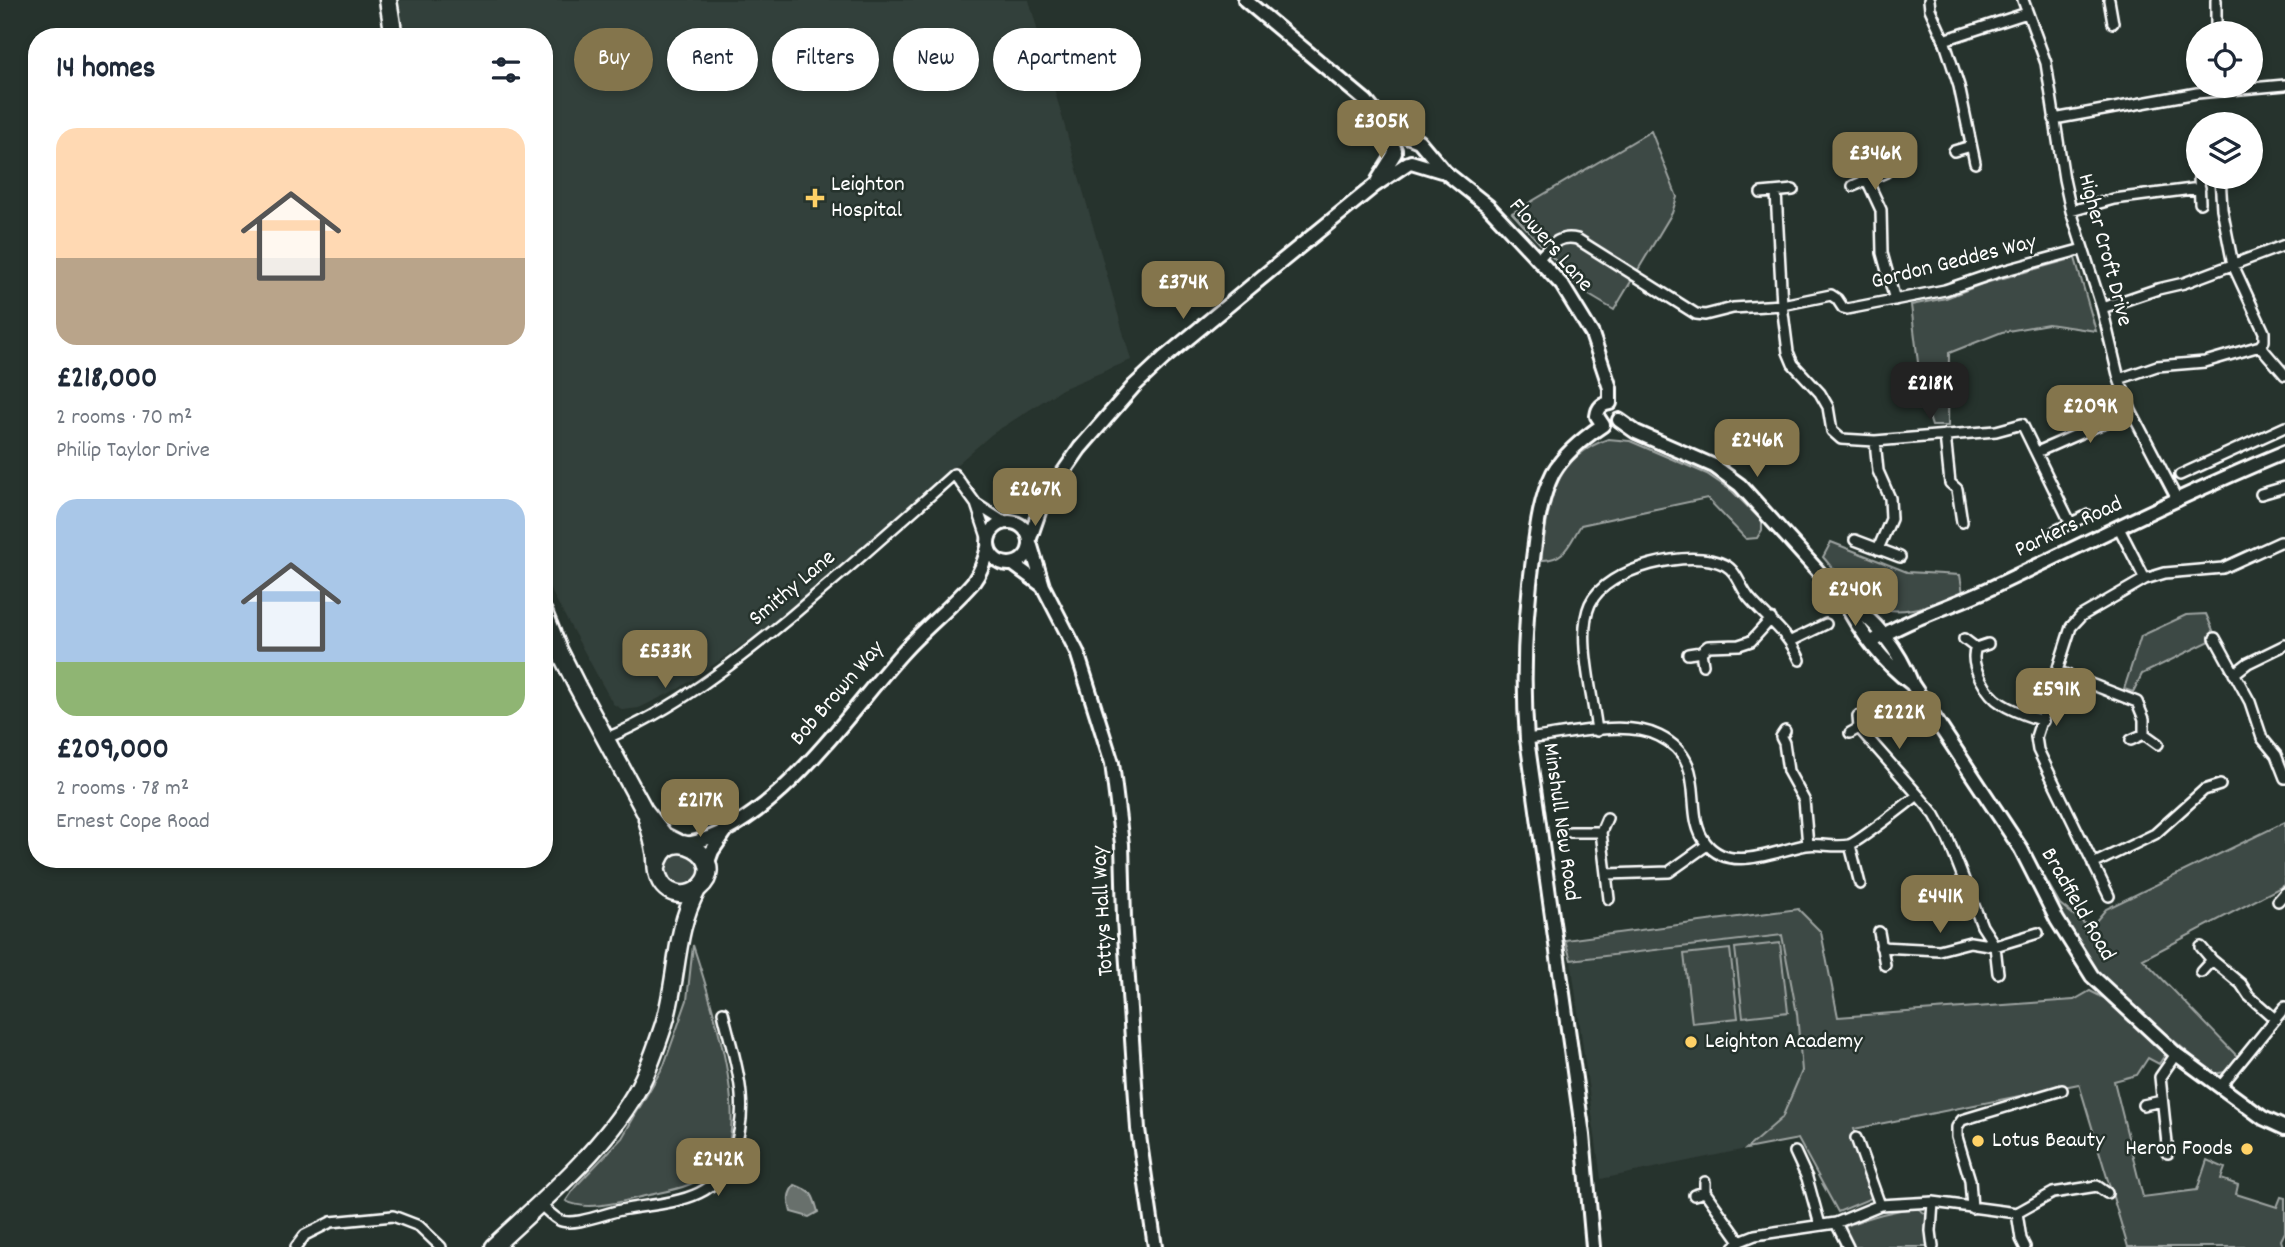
<!DOCTYPE html>
<meta charset="utf-8">
<style>
:root{--surface:#fff;--page:#f2f2f3;--text:#1f2937;--muted:#747a83;--accent:#84754c}
body{margin:0;font-family:Dekko,sans-serif;background:var(--page);color:var(--text);height:100vh;display:flex;flex-direction:column;font-size:26px;white-space:nowrap}
*{box-sizing:border-box;margin:0}
p{font-size:23px;color:var(--muted)}
.icon{flex:none;width:38px;height:38px;fill:none;stroke:currentColor;stroke-width:2;stroke-linecap:round;stroke-linejoin:round}
.map{position:relative;flex:1;overflow:hidden}
.side{position:absolute;left:28px;top:28px;width:525px;height:840px;display:flex;flex-direction:column;background:var(--surface);border-radius:28px;box-shadow:0 4px 10px #0003}
.side>*{flex:none}
.banner{position:absolute;left:574px;top:28px;width:665px;height:63px;display:flex;gap:14px}
.controls{position:absolute;left:2186px;top:21px;display:grid;gap:14px}
.controls a{display:grid;place-items:center;width:77px;height:77px;border-radius:50%;background:var(--surface);box-shadow:0 4px 10px #0003;font-size:35px}
.price{position:absolute;translate:-50% -60px;padding:0 16px;border-radius:14px;background:var(--accent);color:#fff;font-size:23px;line-height:46px;filter:drop-shadow(0 2px 4px #0008)}
.price::after{content:'';position:absolute;left:50%;top:42px;width:21px;height:16px;margin-left:-10px;background:inherit;clip-path:polygon(0 0,100% 0,50% 100%)}
.price.selected{background:#222;color:#fff}
ul{padding:0;list-style:none}
li{display:grid;align-content:center;gap:14px;height:371px;padding:0 28px}
li span{display:grid;place-items:center;height:217px;border-radius:21px;color:#555}
li>.icon{margin-inline-start:auto}
span .icon{width:126px;height:126px;fill:#fffc;stroke-width:1}
li b{font-size:30px}
h2{display:flex;justify-content:space-between;align-items:center;height:84px;padding:0 28px;font-size:30px}
.chip{padding:0 24px;border-radius:32px;background:var(--surface);box-shadow:0 4px 10px #0003;font-size:24px;line-height:63px}
.chip.selected{background:var(--accent);color:#fff}
.map>svg:first-child{display:block}
.built{fill:#333f3a}
.green{fill:#3e4944;stroke:#9ea4a2;stroke-width:2}
.water{fill:#67706c;stroke:#a4a9a7;stroke-width:2}
.lines{fill:none;stroke-linecap:round;stroke-linejoin:round}
.street-casing{stroke:#fff;stroke-width:14}
.secondary-casing{stroke:#fff;stroke-width:18}
.highway-casing{stroke:#fff;stroke-width:21}
.street{stroke:#26332d;stroke-width:9}
.secondary{stroke:#26332d;stroke-width:12}
.highway{stroke:#26332d;stroke-width:16}
.poi-dot{fill:#ffd166;stroke:#26332d;stroke-width:2.5}
.labels{text-anchor:middle;dominant-baseline:central;stroke-width:5;stroke-linejoin:round;paint-order:stroke}
.poi-label{font-size:23px;fill:#fff;stroke:#26332d;text-anchor:start}
.street-label{font-size:23px;fill:#fff;stroke:#26332d}
</style>
<div class="map">
<svg width="2285" height="1247" viewBox="0 0 2285 1247">
<rect width="100%" height="100%" fill="#26332d"/>
<filter id="ink" filterUnits="userSpaceOnUse"><feTurbulence type="fractalNoise" baseFrequency=".0143" numOctaves="2"/><feDisplacementMap in="SourceGraphic" scale="14" xChannelSelector="R" yChannelSelector="G"/><feConvolveMatrix kernelMatrix="1 2 1 2 8 2 1 2 1" color-interpolation-filters="sRGB"/></filter>
<g filter="url(#ink)">
<!-- built -->
<path class="built" d="M399 0H1029L1131 360 1062 389 992 434 771 625 680 688 639 708 623 710 613 704 544 578V37H404Z
M1782 934 1797 1014 1802 1071 1782 1118 1746 1149 1601 1179 1571 960Z"/>
<!-- green -->
<path class="green" d="M1651 131 1677 197 1672 213 1614 310 1584 292 1512 213Z
M2075 258 2096 331 2048 324 2002 332 1949 353 1948 426H1932L1922 395 1911 305 1946 298 1982 284Z
M1608 439 1630 441 1707 474 1732 491 1762 521V530L1757 538 1746 539 1707 498 1581 525C1569 544 1565 561 1541 560 1549 509 1549 459 1608 439Z
M1831 542 1907 572 1960 575 1963 593C1936 603 1897 620 1869 604 1853 595 1835 571 1823 557Z
M2206 614 2215 635 2212 640 2142 674 2133 692 2124 689 2141 636 2186 615Z
M2285 822V885L2143 959 2238 1057 2225 1072 2213 1074 2118 993 2095 968 2079 948 2029 850 2060 904 2090 928 2106 909Z
M664 870a18 18 0 1 1 36 0a18 18 0 1 1-36 0Z
M1798 909 1821 932 1838 1017 2074 1000 2090 991 2104 998 2165 1055 2159 1064 2148 1058 2137 1075 2114 1081 2143 1197 2197 1190 2207 1160 2225 1168 2221 1179 2238 1185 2236 1194 2277 1207 2281 1197 2285 1198V1232L2281 1240 2283 1247H2128L2079 1084 1854 1129 1874 1197 1838 1212 1798 1139 1746 1149 1782 1118 1802 1071 1797 1014 1782 935 1571 960 1565 940Z
M1780 943 1788 1012 1743 1017 1735 948Z
M693 945C709 994 741 1093 729 1143 728 1149 721 1160 716 1165 697 1187 676 1189 649 1195 627 1200 587 1213 566 1201L576 1186 622 1138 664 1065 687 1000Z
M1730 949 1738 1018 1692 1023 1684 954Z
M1917 1208 1926 1214 1927 1247H1854L1844 1231 1846 1226C1869 1217 1892 1210 1917 1208Z"/>
<!-- water -->
<path class="water" d="M795 1185C813 1192 813 1194 818 1212L809 1217 791 1212C788 1201 787 1193 795 1185Z"/>
<g class="lines">
<defs>
<path id="street" d="M1929 0 1930 9 1944 40
M2023 0 2046 63 2064 179 2071 211 2102 308 2119 379 2131 411 2178 501
M2109 0 2113 23
M2216 0V33
M2054 119 2197 93 2285 85
M1954 151 1971 146
M1975 163 1959 86 1944 40 2027 13
M2199 177 2200 203
M1867 180 1881 210 1882 253 1895 300
M1853 186 1886 172
M1776 192 1782 305 1788 352 1793 364 1820 393 1828 407 1832 431 1841 439 1875 441 1996 431 2022 424 2070 522
M1761 193 1793 190
M2071 211 2114 199 2200 188
M1538 259C1550 247 1558 234 1577 239L1696 314 1705 315 1733 308 1782 305 1831 295 1837 299 1843 308 1847 309 1945 290 1995 273 2083 249
M2102 308 2158 289 2184 283 2285 245
M2260 346 2285 375
M2119 379 2157 366 2205 362 2260 346 2264 341V332L2233 265 2222 209 2220 177
M1945 435 1950 483 1957 489 1962 522
M1875 441 1878 471 1890 498 1891 519 1878 549
M2037 452 2131 411
M2180 475 2285 427
M2261 494 2285 487
M976 504 1004 522
M2119 528 2145 579 2165 573 2223 568 2280 542H2285
M2055 531 2088 515
M1855 540 1900 557
M2215 638 2250 702 2262 738 2276 755 2285 778
M1964 639 1976 648 1988 644
M1791 641 1826 624
M1976 648C1968 664 1987 695 2002 704 2014 712 2029 716 2043 721
M1701 652 1703 665
M1688 654 1701 652 1708 646 1739 645 1751 641 1771 619
M2057 671 2137 702 2144 719V734
M2234 674 2248 663 2285 645
M1858 716 1859 728 1918 795
M1597 731C1593 696 1576 635 1590 604 1606 568 1691 547 1725 565 1738 572 1740 588 1750 599 1770 622 1786 630 1800 660
M1785 731 1781 737 1784 743 1788 771 1804 800 1808 845
M1850 733 1859 728
M607 738C674 710 733 664 789 618 845 571 900 523 954 474L976 504 988 540
M1527 739C1564 735 1625 719 1659 736 1712 762 1681 812 1706 843 1730 874 1776 850 1806 845 1820 843 1835 848 1849 845 1859 842 1906 804 1918 795L1935 815 1948 839 1982 926 1995 946 1998 973
M2131 740 2144 734 2158 744
M1570 832H1601L1609 899
M1601 832 1607 818
M1850 845 1860 884
M2093 864 2155 834 2204 790 2220 785
M1607 874 1669 872 1707 845
M2109 896 2038 750 2036 737 2071 627 2081 616 2145 579
M2278 901 2285 893
M1879 932 1885 965
M1881 947 1939 950 1970 942 1995 946 2038 933
M2201 947 2212 960 2241 984 2249 996 2275 1019
M2201 972 2212 960
M2220 1087 2285 1007
M2143 1105 2162 1101
M1856 1138 1880 1205
M1795 1152 1807 1178 1820 1225
M2168 1153 2160 1077 2176 1054
M1705 1182V1192L1740 1241
M1694 1195 1705 1192
M539 1203C545 1209 552 1216 559 1220 573 1227 606 1213 621 1210 647 1205 676 1204 699 1193 733 1177 744 1129 741 1095 739 1067 729 1039 723 1012
M1972 1208 1970 1180 1957 1137V1127L1962 1120 2062 1090
M2017 1213 2053 1193 2097 1186 2107 1193
M1836 1223 1848 1247
M296 1247 305 1235 331 1222 393 1216 419 1226 441 1247
M1734 1247 1740 1241 1755 1235 1836 1223 1880 1205 1933 1202 2017 1213 2021 1239 2025 1247
M1933 1247 1931 1231 1933 1202"/>
<path id="secondary" d="M1245 0 1366 101 1379 117 1395 150
M1379 117 1397 132 1419 141 1445 172 1488 206 1562 285 1592 334 1610 388V403
M1411 162 1441 171
M1378 180 1395 153
M1619 420 1636 432 1714 466 1740 485 1845 601C1876 620 1899 650 1912 684L2021 849 2057 920 2092 976 2176 1054 2263 1118 2285 1128
M1603 425 1597 416C1598 408 1602 404 1610 403
M988 543a21 21 0 1 1 42 0a21 21 0 1 1-42 0Z
M1030 538 1042 503 1080 448 1134 386 1164 358 1272 269 1374 186 1408 163
M1031 546 1043 586 1077 652 1112 763 1122 844 1124 919 1138 1129 1155 1247
M1013 564 1043 586
M1845 602C1860 633 1884 663 1912 684
M1872 642C1909 618 1953 606 1993 587 2090 541 2186 493 2285 452
M687 844C773 828 846 715 902 653 924 628 952 607 974 581 981 572 985 559 988 547
M707 865 712 851 725 832
M1593 1247 1583 1135 1527 739C1522 676 1525 615 1534 551 1537 525 1541 497 1553 473 1564 454 1585 437 1603 425"/>
<path id="highway" d="M388 0 394 37
M544 613 559 650 577 686 644 810 664 836 680 844
M647 819C650 830 653 840 655 851 657 860 655 870 659 878 665 895 686 899 699 888 733 859 666 818 657 867
M493 1247C542 1201 601 1152 635 1094 648 1072 656 1048 664 1024 678 980 674 931 697 890"/>
</defs>
<!-- street casing -->
<use href="#street" class="street-casing"/>
<!-- secondary casing -->
<use href="#secondary" class="secondary-casing"/>
<!-- highway casing -->
<use href="#highway" class="highway-casing"/>
<!-- street -->
<use href="#street" class="street"/>
<!-- secondary -->
<use href="#secondary" class="secondary"/>
<!-- highway -->
<use href="#highway" class="highway"/>
</g>
</g>
<!-- markers -->
<g class="poi-dot">
<path d="M811.5 187.5h7v7h7v7h-7v7h-7v-7h-7v-7h7z"/>
<circle cx="1691" cy="1042" r="7"/>
<circle cx="1978" cy="1141" r="7"/>
<circle cx="2247" cy="1149" r="7"/>
</g>
<g class="labels">
<!-- poi labels -->
<g class="poi-label">
<text x="831" y="185">Leighton<tspan x="831" dy="26">Hospital</tspan></text>
<text x="1705" y="1042">Leighton Academy</text>
<text x="1992" y="1141">Lotus Beauty</text>
<text x="2233" y="1149" text-anchor="end">Heron Foods</text>
</g>
<!-- street labels -->
<g class="street-label">
<text transform="translate(1550 246) rotate(49)">Flowers Lane</text>
<text transform="translate(2104 250) rotate(75)">Higher Croft Drive</text>
<text transform="translate(1954 263) rotate(-14)">Gordon Geddes Way</text>
<text transform="translate(2069 528) rotate(-25)">Parkers Road</text>
<text transform="translate(793 589) rotate(-40)">Smithy Lane</text>
<text transform="translate(838 694) rotate(-49)">Bob Brown Way</text>
<text transform="translate(1560 822) rotate(82)">Minshull New Road</text>
<text transform="translate(2077 905) rotate(60)">Bradfield Road</text>
<text transform="translate(1104 911) rotate(-93)">Tottys Hall Way</text>
</g>
</g>
</svg>
<div class="controls">
<a><svg class="icon" aria-label="locate" viewBox="0 0 24 24"><circle cx="12" cy="12" r="6"/><path d="M12 2v4M12 18v4M2 12h4M18 12h4"/></svg></a>
<a><svg class="icon" aria-label="layers" viewBox="0 0 24 24"><path d="M12 4l9 5-9 5-9-5zM3 14l9 5 9-5"/></svg></a>
</div>
<b class="price" style="left:1381px;top:160px">£305K</b>
<b class="price" style="left:1875px;top:192px">£346K</b>
<b class="price" style="left:1183px;top:321px">£374K</b>
<b class="price selected" style="left:1930px;top:422px">£218K</b>
<b class="price" style="left:2090px;top:445px">£209K</b>
<b class="price" style="left:1757px;top:479px">£246K</b>
<b class="price" style="left:1035px;top:528px">£267K</b>
<b class="price" style="left:1855px;top:628px">£240K</b>
<b class="price" style="left:665px;top:690px">£533K</b>
<b class="price" style="left:2056px;top:728px">£591K</b>
<b class="price" style="left:1899px;top:751px">£222K</b>
<b class="price" style="left:700px;top:839px">£217K</b>
<b class="price" style="left:1940px;top:935px">£441K</b>
<b class="price" style="left:718px;top:1198px">£242K</b>
<div class="banner">
<a class="chip selected">Buy</a>
<a class="chip">Rent</a>
<a class="chip">Filters</a>
<a class="chip">New</a>
<a class="chip">Apartment</a>
</div>
<section class="side">
<h2>14 homes<svg class="icon" aria-label="filters" viewBox="0 0 24 24"><path d="M4 7h16M4 17h16"/><circle cx="9" cy="7" r="2"/><circle cx="15" cy="17" r="2"/></svg></h2>
<ul>
<li><span style="background:linear-gradient(#ffd9b3 60%,#b9a48a 0)"><svg class="icon" aria-label="home" viewBox="0 0 24 24"><path d="M3 11l9-7 9 7M6 9v11h12V9"/></svg></span><div><b>£218,000</b><p>2 rooms · 70 m²</p><p>Philip Taylor Drive</p></div></li>
<li><span style="background:linear-gradient(#a9c7e8 75%,#8fb573 0)"><svg class="icon" aria-label="home" viewBox="0 0 24 24"><path d="M3 11l9-7 9 7M6 9v11h12V9"/></svg></span><div><b>£209,000</b><p>2 rooms · 78 m²</p><p>Ernest Cope Road</p></div></li>
</ul>
</section>
</div>
